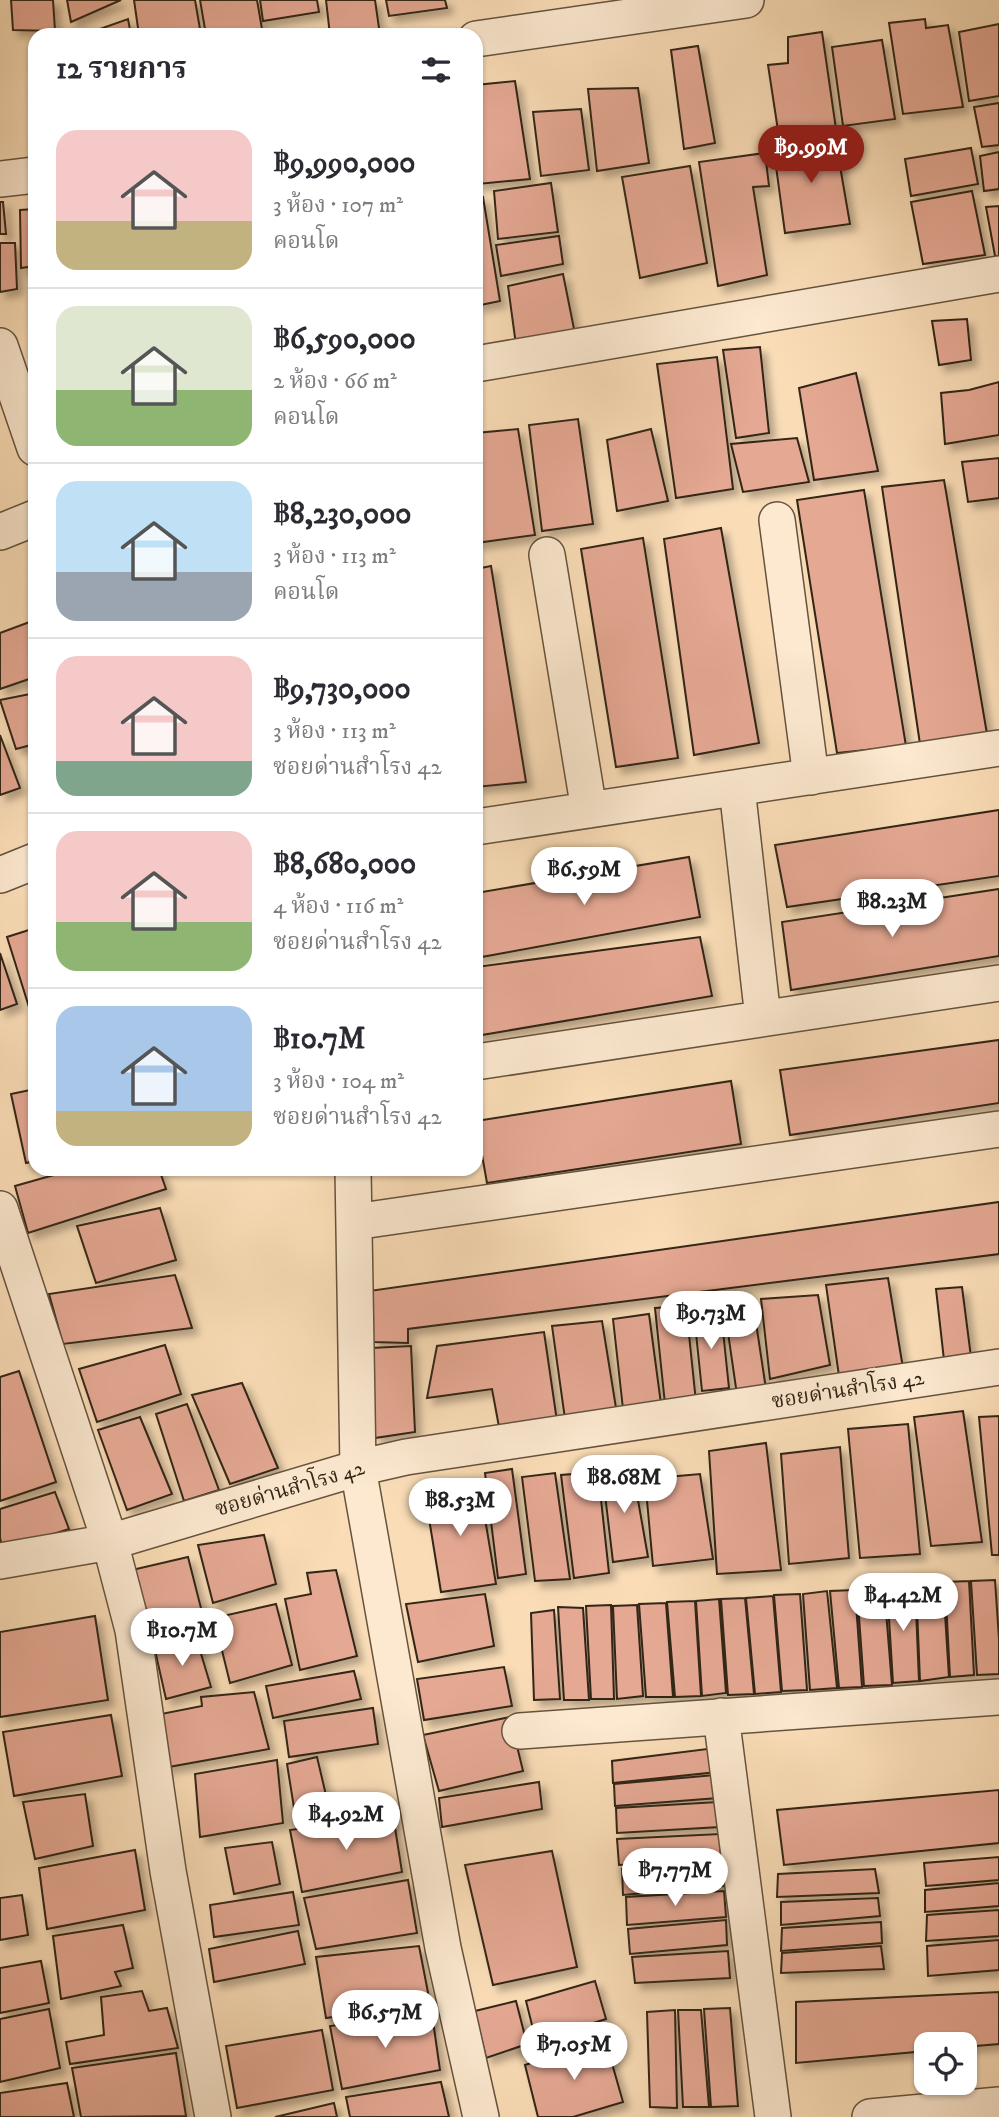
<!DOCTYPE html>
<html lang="th">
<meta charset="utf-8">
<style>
:root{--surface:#fff;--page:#f2f2f3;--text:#2b2b33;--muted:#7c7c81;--line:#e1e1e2;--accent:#8f2418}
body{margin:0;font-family:"IM FELL DW Pica","Noto Serif Thai",serif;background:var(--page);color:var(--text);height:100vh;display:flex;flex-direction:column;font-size:26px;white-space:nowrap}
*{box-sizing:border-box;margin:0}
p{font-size:23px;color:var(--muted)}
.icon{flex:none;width:38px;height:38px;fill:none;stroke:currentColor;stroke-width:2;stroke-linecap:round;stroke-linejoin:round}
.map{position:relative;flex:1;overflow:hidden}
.drawer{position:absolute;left:28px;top:28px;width:455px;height:1148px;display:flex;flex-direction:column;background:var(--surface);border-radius:21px;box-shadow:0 2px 5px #0004}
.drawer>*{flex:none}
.buttons{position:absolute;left:914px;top:2032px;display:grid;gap:14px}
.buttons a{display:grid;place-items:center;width:63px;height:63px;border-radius:14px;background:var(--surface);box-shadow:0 2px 5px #0004;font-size:35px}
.price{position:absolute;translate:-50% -60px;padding:0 16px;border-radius:24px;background:#fff;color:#222;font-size:23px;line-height:46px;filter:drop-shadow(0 2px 4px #0008)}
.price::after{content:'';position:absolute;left:50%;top:42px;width:21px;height:16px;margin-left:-10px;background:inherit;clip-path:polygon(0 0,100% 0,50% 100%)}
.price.on{background:var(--accent);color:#fff}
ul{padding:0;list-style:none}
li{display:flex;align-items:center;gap:21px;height:175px;padding:0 28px}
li+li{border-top:2px solid var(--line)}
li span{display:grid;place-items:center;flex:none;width:196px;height:140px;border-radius:21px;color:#555}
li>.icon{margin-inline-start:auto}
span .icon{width:84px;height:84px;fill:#fffc;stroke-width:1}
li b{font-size:30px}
h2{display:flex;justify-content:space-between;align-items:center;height:84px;padding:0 28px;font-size:30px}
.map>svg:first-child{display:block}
.building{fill:#e5a893;stroke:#332517;stroke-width:2;filter:url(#shadow)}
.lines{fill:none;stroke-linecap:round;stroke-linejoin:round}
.minor-casing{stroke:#65533f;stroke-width:38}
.minor{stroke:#fce9d0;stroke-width:35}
.labels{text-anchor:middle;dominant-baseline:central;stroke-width:5;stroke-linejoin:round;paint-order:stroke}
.street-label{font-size:21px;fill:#332517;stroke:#fce9d0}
</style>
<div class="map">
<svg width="999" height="2117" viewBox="0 0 999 2117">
<defs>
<filter id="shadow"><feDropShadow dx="6" dy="6" stdDeviation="3.5" flood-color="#0004"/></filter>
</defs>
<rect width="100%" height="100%" fill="#faddb7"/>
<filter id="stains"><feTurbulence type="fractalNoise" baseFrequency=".00286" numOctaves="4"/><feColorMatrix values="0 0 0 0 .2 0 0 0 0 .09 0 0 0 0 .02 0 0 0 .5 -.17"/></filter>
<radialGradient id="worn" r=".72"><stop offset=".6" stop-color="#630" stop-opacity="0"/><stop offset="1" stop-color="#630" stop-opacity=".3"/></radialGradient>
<!-- building -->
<path class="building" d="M11 0H53L55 31 13 30Z
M67 0H121L71 22Z
M134 0H195L201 35H139Z
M200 0H257L263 35H206Z
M260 0H317L319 12 263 21Z
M326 0H375L380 35H330Z
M386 0H445L447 8 389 16Z
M128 19 131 35H83Z
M925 19 926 28 948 25 963 107 903 114 889 23Z
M999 24V96L969 101 959 32Z
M822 32 836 129 779 137 768 65 788 63V37Z
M882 40 895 119 843 126 832 47Z
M698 46 715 143 684 149 671 50Z
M515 81 530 179 478 184 476 171V85Z
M638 88 649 163 597 171 588 89Z
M999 103V145L982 147 974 107Z
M581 109 589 170 541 176 533 112Z
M835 137 850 224 785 233 773 144Z
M971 148 978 184 911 196 905 159Z
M999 152V189L984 191 980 156Z
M765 153 769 186 753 187 767 275 718 286 699 162Z
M690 166 707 263 640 278 622 177Z
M551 183 558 232 498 239 494 191Z
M972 191 985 255 923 264 911 202Z
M483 197 500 301 476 306V198Z
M0 202H3L6 234H0Z
M999 206V256H995L986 207Z
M35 209V266L21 268 20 210Z
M559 236 563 264 501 276 496 245Z
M0 243H15L17 289 0 292Z
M563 274 575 334 516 345 508 286Z
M967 319 971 360 939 365 932 321Z
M760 347 769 433 736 438 723 350Z
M717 357 733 489 676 498 657 364Z
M856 373 878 471 814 480 799 388Z
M999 382V435L945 444 941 393 969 390Z
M578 419 593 524 542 531 529 425Z
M518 429 535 535 476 543V433Z
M651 429 668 501 617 511 607 440Z
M797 438 809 482 743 492 731 444Z
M999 458V498L968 502 962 462Z
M944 480 987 734 920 744 882 487Z
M864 490 906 746 837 753 797 500Z
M721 528 759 743 694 755 664 539Z
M643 538 678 758 616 767 581 549Z
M491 566 526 782 476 787V569Z
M35 620V677L0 689V633Z
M35 693V744L16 749 0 700Z
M0 735 20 788 0 795Z
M999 810V876L787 907 775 845Z
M689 857 700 917 476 958V893Z
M999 889V956L791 990 782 922Z
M35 928V1005L29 1007 7 937Z
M700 937 712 996 476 1036V967Z
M0 953 17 1004 0 1010Z
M999 1040V1103L790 1135 780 1070Z
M731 1081 741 1144 487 1183 476 1121Z
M35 1089V1161L26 1163 11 1094Z
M75 1169H159L166 1189 28 1233 15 1186Z
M999 1202V1254L408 1329V1343L373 1342 369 1291Z
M160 1208 176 1260 96 1283 77 1226Z
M175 1275 192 1328 63 1344 49 1294Z
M888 1278 904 1374 840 1383 826 1285Z
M962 1287 971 1357 944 1360 936 1289Z
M818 1295 830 1365 770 1379 761 1299Z
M753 1303 766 1389 737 1395 724 1305Z
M686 1306 696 1402 665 1404 655 1308Z
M721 1312 729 1388 702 1391 694 1314Z
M649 1314 661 1404 623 1409 613 1319Z
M602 1321 617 1414 565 1419 552 1326Z
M544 1332 557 1421 499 1427 492 1389 427 1398 437 1346Z
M165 1345 181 1394 97 1422 79 1369Z
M411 1346 415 1432 375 1438 371 1348Z
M19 1371 56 1482 0 1501V1377Z
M242 1383 278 1468 230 1484 192 1395Z
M187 1404 219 1490 184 1501 156 1414Z
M963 1411 982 1542 931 1546 914 1417Z
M999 1416V1555H992L979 1417Z
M140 1417 172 1494 127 1510 98 1430Z
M908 1424 920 1554 860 1558 848 1429Z
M766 1443 781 1570 717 1574 709 1451Z
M840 1447 849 1558 789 1564 781 1454Z
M632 1466 648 1557 613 1562 602 1469Z
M512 1469 526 1574 498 1578 485 1473Z
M598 1472 609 1573 574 1578 561 1475Z
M555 1473 570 1579 535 1581 522 1477Z
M700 1474 713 1559 653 1566 645 1479Z
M479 1483 496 1584 441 1592 425 1494Z
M55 1492 69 1529 3 1550 0 1538V1509Z
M264 1535 276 1584 213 1603 198 1545Z
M188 1557 205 1624 147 1640 132 1570Z
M336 1570 357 1656 300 1670 285 1599 311 1594 307 1573Z
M995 1580 999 1639V1674L977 1675 971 1581Z
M969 1581 974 1675 950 1677 945 1582Z
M943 1583 949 1677 920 1681 916 1584Z
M915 1585 919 1681 893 1683 887 1586Z
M884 1587 892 1685 864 1686 857 1589Z
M855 1590 862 1687 839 1688 830 1591Z
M827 1591 837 1688 810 1690 803 1594Z
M485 1594 494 1646 418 1662 406 1604Z
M800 1594 807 1690 782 1691 774 1595Z
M773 1596 781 1692 755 1694 746 1598Z
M745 1598 754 1694 728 1695 721 1599Z
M719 1599 726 1693 702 1696 696 1601Z
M695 1601 701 1696 675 1697 667 1602Z
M666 1603 673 1697H646L639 1604Z
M276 1604 292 1665 230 1683 214 1618Z
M611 1605 614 1699H591L586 1606Z
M637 1605 643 1696 617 1699 613 1606Z
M558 1607 583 1608 589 1700H564Z
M554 1610 560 1699 534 1700 531 1613Z
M95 1616 108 1700 0 1717V1632Z
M196 1637 211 1687 166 1699 154 1646Z
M504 1667 512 1706 424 1720 417 1679Z
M354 1671 361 1699 273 1718 266 1686Z
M254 1692 269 1749 163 1768 156 1715 202 1706 201 1697Z
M373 1708 378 1744 289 1757 284 1721Z
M111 1715 122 1776 14 1796 3 1732Z
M510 1717 523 1771 439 1791 423 1735Z
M715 1748 717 1772 613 1783 612 1761Z
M317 1757 329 1808 295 1814 287 1764Z
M277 1760 283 1823 200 1837 195 1774Z
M715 1775 718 1798 615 1806 614 1784Z
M539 1782 542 1809 442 1827 439 1798Z
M999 1790V1843L784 1865 777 1810Z
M85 1794 93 1846 35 1859 23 1802Z
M718 1802 720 1827 617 1833 616 1808Z
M393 1815 402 1872 302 1892 290 1830Z
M720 1834 721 1859 619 1865 617 1839Z
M272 1842 280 1884 234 1894 225 1848Z
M135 1850 145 1910 47 1929 39 1868Z
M552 1851 577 1967 493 1985 465 1865Z
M999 1857V1880L926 1886 924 1863Z
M721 1862 723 1886 623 1895 622 1869Z
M875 1869 879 1893 777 1897 778 1874Z
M408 1880 417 1933 316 1949 304 1898Z
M999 1883V1906L925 1912V1890Z
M724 1891 726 1917 627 1925 626 1897Z
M293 1892 299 1925 214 1937 210 1905Z
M22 1895 28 1935 0 1940V1898Z
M878 1898 880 1916 781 1925V1902Z
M999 1910V1936L926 1941 927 1915Z
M726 1920 727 1945 630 1954 628 1929Z
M881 1922 882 1943 781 1951 782 1928Z
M123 1925 133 1968 115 1972 121 1986 61 1999 53 1936Z
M298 1931 305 1964 214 1982 209 1949Z
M999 1940V1970L928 1976 927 1946Z
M419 1946 430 2003 326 2018 316 1957Z
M881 1946 884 1969 781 1973 782 1953Z
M728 1951 730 1978 635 1983 632 1957Z
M41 1961 49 2003 0 2013V1968Z
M595 1981 606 2019 536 2041 526 2001Z
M142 1991 149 2011 167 2008 178 2048 70 2064 66 2042 104 2035 101 1997Z
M999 1992V2044L964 2047V2044H926V2051L796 2063V2002Z
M516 2001 527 2044 486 2058 475 2011Z
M730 2008 738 2106 711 2107 704 2009Z
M49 2009 60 2068 0 2082V2019Z
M675 2010 677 2108 650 2107 647 2012Z
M678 2010H701L709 2107H683Z
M432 2014 440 2070 342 2089 330 2026Z
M322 2030 333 2090 237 2108 226 2046Z
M605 2039 623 2102 573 2117H538L525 2065Z
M176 2053 186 2116 81 2117 72 2068Z
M441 2082 449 2117H350L346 2097Z
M67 2083 74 2117H0V2093Z
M334 2103 337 2117H275Z"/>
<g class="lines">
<defs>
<path id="minor" d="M476 39 746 0
M0 179 35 175
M0 346 35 448
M476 364 999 274
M777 520 811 777
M0 532 35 518
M547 555 589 810
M737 788 763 1018
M476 827 999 748
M0 875 35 861
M476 1062 999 983
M353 1169 358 1468 443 1948 481 2117
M0 1209 110 1542 133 1630 168 1871 213 2117
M354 1222 999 1129
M0 1561 110 1542 358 1468 406 1457 999 1367
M721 1716 773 2117
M520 1731 999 1697
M870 2117 999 2105"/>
</defs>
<!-- minor casing -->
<use href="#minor" class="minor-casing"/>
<!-- minor -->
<use href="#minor" class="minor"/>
</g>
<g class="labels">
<!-- street labels -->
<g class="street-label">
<text transform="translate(848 1390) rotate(-9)">ซอยด่านสำโรง 42</text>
<text transform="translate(290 1489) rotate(-16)">ซอยด่านสำโรง 42</text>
</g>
</g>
<rect width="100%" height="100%" filter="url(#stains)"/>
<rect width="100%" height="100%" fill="url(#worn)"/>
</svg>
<div class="buttons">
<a><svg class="icon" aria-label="locate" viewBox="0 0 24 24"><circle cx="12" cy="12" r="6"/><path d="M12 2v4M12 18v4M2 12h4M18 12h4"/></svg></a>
</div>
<b class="price on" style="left:811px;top:185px">฿9.99M</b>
<b class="price" style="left:584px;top:907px">฿6.59M</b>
<b class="price" style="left:892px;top:939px">฿8.23M</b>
<b class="price" style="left:711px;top:1351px">฿9.73M</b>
<b class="price" style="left:624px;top:1515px">฿8.68M</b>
<b class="price" style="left:460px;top:1538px">฿8.53M</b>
<b class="price" style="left:903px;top:1633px">฿4.42M</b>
<b class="price" style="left:182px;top:1668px">฿10.7M</b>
<b class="price" style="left:346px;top:1852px">฿4.92M</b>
<b class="price" style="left:675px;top:1908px">฿7.77M</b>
<b class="price" style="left:385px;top:2050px">฿6.57M</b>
<b class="price" style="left:574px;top:2082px">฿7.05M</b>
<section class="drawer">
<h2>12 รายการ<svg class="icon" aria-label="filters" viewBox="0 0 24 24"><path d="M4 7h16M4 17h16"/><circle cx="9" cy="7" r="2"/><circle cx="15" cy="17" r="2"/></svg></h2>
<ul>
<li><span style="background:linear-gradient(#f6c9c9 65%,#c2b280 0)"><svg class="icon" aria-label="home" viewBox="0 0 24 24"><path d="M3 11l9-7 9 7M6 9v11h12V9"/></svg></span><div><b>฿9,990,000</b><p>3 ห้อง · 107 m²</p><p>คอนโด</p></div></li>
<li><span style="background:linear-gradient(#dfe7d0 60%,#8fb573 0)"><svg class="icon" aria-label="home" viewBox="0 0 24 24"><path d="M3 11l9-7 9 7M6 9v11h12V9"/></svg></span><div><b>฿6,590,000</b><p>2 ห้อง · 66 m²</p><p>คอนโด</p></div></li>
<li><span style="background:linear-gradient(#bfe0f5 65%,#9aa5b1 0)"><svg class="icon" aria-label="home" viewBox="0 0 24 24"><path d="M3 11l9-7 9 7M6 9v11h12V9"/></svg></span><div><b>฿8,230,000</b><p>3 ห้อง · 113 m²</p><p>คอนโด</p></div></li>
<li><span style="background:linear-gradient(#f6c9c9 75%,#7fa58c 0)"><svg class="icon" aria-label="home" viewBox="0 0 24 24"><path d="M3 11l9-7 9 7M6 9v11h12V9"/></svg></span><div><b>฿9,730,000</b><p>3 ห้อง · 113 m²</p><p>ซอยด่านสำโรง 42</p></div></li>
<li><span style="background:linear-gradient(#f6c9c9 65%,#8fb573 0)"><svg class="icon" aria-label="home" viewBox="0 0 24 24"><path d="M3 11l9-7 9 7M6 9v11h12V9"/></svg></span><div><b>฿8,680,000</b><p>4 ห้อง · 116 m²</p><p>ซอยด่านสำโรง 42</p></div></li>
<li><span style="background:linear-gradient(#a9c7e8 75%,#c2b280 0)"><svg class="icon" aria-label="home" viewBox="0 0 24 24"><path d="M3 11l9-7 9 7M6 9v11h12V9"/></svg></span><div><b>฿10.7M</b><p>3 ห้อง · 104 m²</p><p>ซอยด่านสำโรง 42</p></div></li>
</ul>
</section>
</div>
